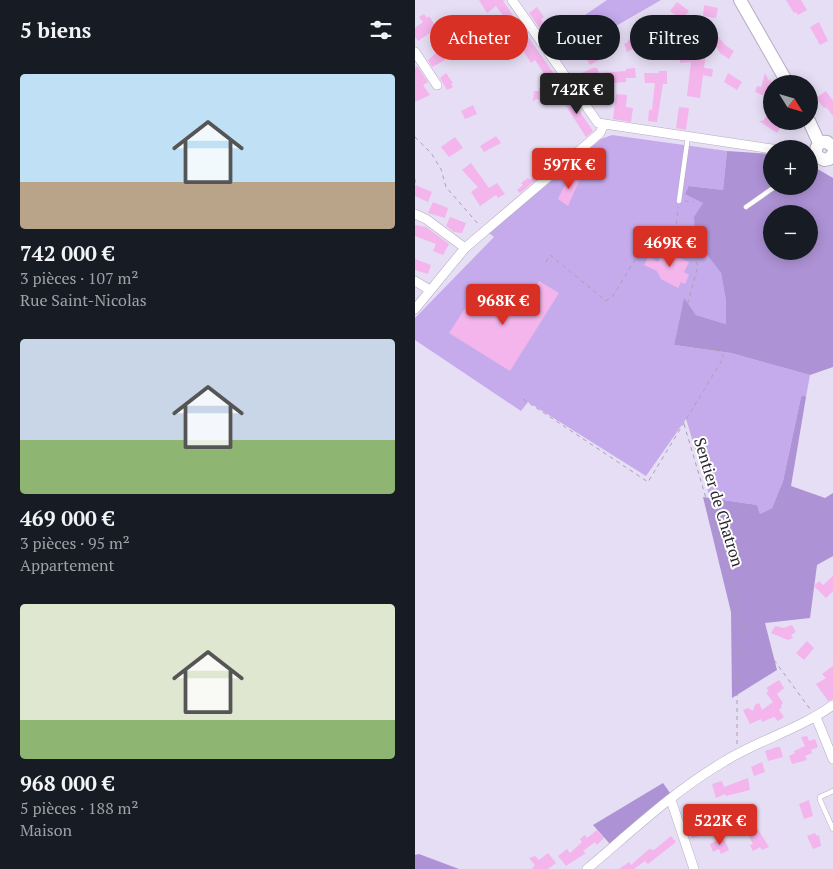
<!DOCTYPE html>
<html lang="fr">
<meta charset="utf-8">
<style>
:root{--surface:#171b24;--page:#20242c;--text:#f1f3f6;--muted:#9ea1a6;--accent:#d93025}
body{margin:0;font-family:"PT Serif",serif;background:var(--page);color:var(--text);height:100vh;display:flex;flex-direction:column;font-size:19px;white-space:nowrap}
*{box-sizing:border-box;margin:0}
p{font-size:16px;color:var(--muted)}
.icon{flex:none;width:28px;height:28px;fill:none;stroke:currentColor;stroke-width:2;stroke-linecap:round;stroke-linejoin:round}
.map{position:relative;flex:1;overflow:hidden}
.details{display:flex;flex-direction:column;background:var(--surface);width:415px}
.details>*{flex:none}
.guide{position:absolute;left:15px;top:15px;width:328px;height:45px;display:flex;gap:10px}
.needle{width:32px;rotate:127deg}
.fabs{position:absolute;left:348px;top:75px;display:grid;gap:10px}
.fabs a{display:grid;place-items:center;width:55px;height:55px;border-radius:50%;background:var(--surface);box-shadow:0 2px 12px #0003;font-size:25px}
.price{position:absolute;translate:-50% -42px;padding:0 11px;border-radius:5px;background:var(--accent);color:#fff;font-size:16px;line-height:32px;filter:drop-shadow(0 1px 2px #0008)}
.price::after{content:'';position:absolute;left:50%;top:30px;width:15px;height:11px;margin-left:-8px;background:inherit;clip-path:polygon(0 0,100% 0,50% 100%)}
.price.on{background:#222;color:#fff}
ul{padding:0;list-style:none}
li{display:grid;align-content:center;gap:10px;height:265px;padding:0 20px}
li span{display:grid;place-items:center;height:155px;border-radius:5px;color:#555}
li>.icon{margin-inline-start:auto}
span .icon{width:90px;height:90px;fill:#fffc;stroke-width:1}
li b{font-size:21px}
h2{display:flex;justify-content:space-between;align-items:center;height:60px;padding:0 20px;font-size:21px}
.pill{padding:0 18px;border-radius:22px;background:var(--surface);box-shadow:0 2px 12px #0003;font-size:18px;line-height:45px}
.pill.on{background:var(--accent);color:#fff}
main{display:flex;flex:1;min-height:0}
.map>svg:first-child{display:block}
.green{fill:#c5abec}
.forest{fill:#ad92d5;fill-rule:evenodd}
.building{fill:#f3b5eb}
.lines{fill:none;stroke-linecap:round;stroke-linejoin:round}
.lane-casing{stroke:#b4acc1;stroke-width:5.5}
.street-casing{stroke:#b4acc1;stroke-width:10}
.secondary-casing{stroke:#b4acc1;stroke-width:14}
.path{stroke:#a8a2b3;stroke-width:1;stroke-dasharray:4 4;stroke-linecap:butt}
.lane{stroke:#fff;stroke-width:4.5}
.street{stroke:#fff;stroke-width:9}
.secondary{stroke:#fff;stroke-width:12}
.labels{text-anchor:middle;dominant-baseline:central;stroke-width:4;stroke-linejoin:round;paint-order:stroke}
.street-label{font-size:16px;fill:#2a272f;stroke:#fff}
</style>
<main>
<section class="details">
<h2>5 biens<svg class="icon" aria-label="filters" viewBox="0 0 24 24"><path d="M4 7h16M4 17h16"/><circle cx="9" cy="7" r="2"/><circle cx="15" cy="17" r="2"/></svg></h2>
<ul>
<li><span style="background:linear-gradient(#bfe0f5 70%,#b9a48a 0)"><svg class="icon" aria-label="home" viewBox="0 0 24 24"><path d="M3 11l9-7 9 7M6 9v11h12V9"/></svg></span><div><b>742 000 €</b><p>3 pièces · 107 m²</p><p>Rue Saint-Nicolas</p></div></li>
<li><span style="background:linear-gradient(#c9d6e8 65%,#8fb573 0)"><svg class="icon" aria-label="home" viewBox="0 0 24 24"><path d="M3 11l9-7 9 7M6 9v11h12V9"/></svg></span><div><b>469 000 €</b><p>3 pièces · 95 m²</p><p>Appartement</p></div></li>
<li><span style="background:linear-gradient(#dfe7d0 75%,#8fb573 0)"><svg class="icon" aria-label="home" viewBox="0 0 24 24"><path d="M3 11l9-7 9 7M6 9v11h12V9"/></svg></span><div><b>968 000 €</b><p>5 pièces · 188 m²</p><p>Maison</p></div></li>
</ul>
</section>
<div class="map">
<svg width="418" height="869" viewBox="0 0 418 869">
<rect width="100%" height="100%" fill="#e6def4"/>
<!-- green -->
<path class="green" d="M192 0H246L175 41 164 24 169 20 167 17Z
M197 135 312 151 308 190 274 186 288 203 281 241 306 273 311 301V324L281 315 269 299 259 345 316 353 395 375 391 397 389 395 386 397 368 481 357 508 345 514 342 505 295 498 271 419 231 476 113 402 106 411 0 340V318L79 237 74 233 186 139Z"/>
<!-- forest -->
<path class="forest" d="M312 151 356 154V186H394V164L418 178V367L395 375 316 353 259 345 269 298 281 315 311 324V301L306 273 281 241 279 217 288 203 270 194 274 186 308 190ZM356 214H394V251H356Z
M389 395 391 397 376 486 410 498 418 493V556L402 565 395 618 350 623 362 670 317 698 316 612 288 497 342 505 345 514 357 508 368 481 386 397Z
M248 783 255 793 195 844 178 825Z
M4 854 44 869H0V855Z"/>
<!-- building -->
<path class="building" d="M64 0H90L88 1 146 84 139 89 120 60 116 63 105 46 99 50 96 46 83 50 80 45 85 40 76 25 89 17 81 6 72 13Z
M371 0H386L392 10 383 15 381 12 379 13Z
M262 2 274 11 267 20 255 11Z
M289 5 303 8 301 18 288 16Z
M122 7 129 17 126 19 152 55 146 59 114 13Z
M9 14 12 18 14 16 22 28 3 41 0 37V28L8 22 4 17Z
M404 22 413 41 405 45 395 27Z
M280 26 282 31V54L291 53 289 68 298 69 297 77 288 75 285 98 272 96 276 62 265 63 264 54H270V42H275L269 31Z
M231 33 234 41 212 52 209 44 213 42V40Z
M302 35 310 45 319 51 314 59 305 53 296 38Z
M181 48 186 59 175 65 169 54Z
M24 50 30 60 17 67 13 60Z
M2 66 13 82 8 85 15 95 0 102V68Z
M178 68H182L184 73 211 71V69L220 68 221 78H211V82L165 86 158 77Z
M244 71H252V84H248L242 122 233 121 234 110H237L240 83H230L229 73H244Z
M31 73 38 83 36 84 38 87 32 90 25 78Z
M313 73 327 82 322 90 309 82Z
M350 73 354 81 356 79V99L340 92 342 86 346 87Z
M124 88 138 89 130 94H138V102L121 99 118 102 119 91H124Z
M411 91 418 101V116L411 107 409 108 401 98Z
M201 94 212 95 211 107 218 108 216 122 198 119Z
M144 95 154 96 178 131 171 137Z
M58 105 62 114 50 119 46 111Z
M264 107 274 108 271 130 261 128Z
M356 108V121H369L362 133 344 121H348Z
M81 136 86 143 69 152 65 146Z
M40 137 48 148 34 157 26 147Z
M56 163 74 188 82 183 90 194 83 198 81 195 65 206 56 192 63 187 47 170Z
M121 175 123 178 105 193 102 190 108 185 106 183 113 178 115 180Z
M154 176 165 179 153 206 143 199Z
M0 185 17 192 13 202 0 196Z
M18 202 33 208 30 218 13 213Z
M35 217 51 223 47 233 39 232 31 226Z
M0 225 11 227 34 244 28 255 18 251 21 244 0 236Z
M249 250 274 262 269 272 274 275 270 284 266 282 263 288 246 279 242 271 229 265 233 257 243 262Z
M0 259 16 265 13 274 0 270Z
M124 281 144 293 95 371 34 333 58 296 85 313 92 301 106 310Z
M418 576V591L411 598 399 586 404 581 408 585Z
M377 625 381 632 376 635 378 638 373 640 356 633 360 626 369 628Z
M392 641 399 648 389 660 381 653Z
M418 666V699L413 701 401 684 411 678 407 674Z
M364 680 369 688 362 694 368 703 366 705 367 707 364 710 369 717 363 721 359 717 347 722 346 719 335 724 328 710 333 708 338 711 340 705 344 703 347 710 358 702 351 693 354 691 351 688Z
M392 736 394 741 400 739 403 747 396 750 397 753 390 756 392 760 377 764 374 756 380 753 379 751 390 746 386 737Z
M362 747H365L368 757 353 761 350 751Z
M347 762 350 772 339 776 336 767Z
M333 778 335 790 311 796 310 794 301 798 297 784 307 781 309 787Z
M394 800 398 816 389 819 384 804Z
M306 812 309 821 283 829 285 836 277 838 270 820Z
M339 823 354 847 347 850 345 847 338 851 335 845 338 844 330 829Z
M182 830 189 838 182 845 180 842 168 851 171 853 151 866 143 856 152 849 155 853 167 842 165 839 170 835 172 838Z
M400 833 402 836 404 835 406 846 398 849 392 836Z
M256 836 261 842 233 864 230 861 219 869H204L214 862 216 865 234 849 239 850Z
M308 837 314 850 306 854 304 849 298 852 295 844Z
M133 853 141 863 133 869H117L120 865 114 858 120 856 124 860Z"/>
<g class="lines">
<defs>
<path id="lane" d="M394 165 403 159
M264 201 273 136
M331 207 361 186
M418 791 405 797V800L418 829"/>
<path id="street" d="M97 0 183 123 357 149
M0 52 22 85
M0 214 11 219 50 248
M0 281 15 290
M0 309 50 248 185 133 189 124
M401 717 418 759
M256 800 279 869
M172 869C216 832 260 790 310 761 344 740 385 729 418 705"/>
<path id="secondary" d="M325 0 373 84
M394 121 404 143
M418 147 412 142C404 141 399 147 402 156L409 160 414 159 418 154"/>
</defs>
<!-- lane casing -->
<use href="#lane" class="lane-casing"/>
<!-- street casing -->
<use href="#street" class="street-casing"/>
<!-- secondary casing -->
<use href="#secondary" class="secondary-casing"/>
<!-- path -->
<path class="path" d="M0 137 16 153 26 169 31 187 64 225
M0 179V184
M270 201 279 202
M131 262 135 255 191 301 198 296 230 243 235 245
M108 399 233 482 309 357 304 351 267 343 263 338 283 266 274 246 265 238 261 229 263 207
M269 424 328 623 348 645 395 709
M322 744V697L328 623"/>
<!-- lane -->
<use href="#lane" class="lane"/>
<!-- street -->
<use href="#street" class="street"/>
<!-- secondary -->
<use href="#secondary" class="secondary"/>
</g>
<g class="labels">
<!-- street labels -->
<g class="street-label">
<text transform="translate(304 502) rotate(73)">Sentier de Chatron</text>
</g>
</g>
</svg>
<div class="fabs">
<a><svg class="needle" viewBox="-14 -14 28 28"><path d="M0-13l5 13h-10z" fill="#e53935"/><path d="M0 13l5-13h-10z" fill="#9ea1a6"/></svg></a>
<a>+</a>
<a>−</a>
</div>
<b class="price on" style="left:162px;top:115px">742K €</b>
<b class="price" style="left:154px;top:190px">597K €</b>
<b class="price" style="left:255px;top:268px">469K €</b>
<b class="price" style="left:88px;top:326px">968K €</b>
<b class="price" style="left:305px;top:846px">522K €</b>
<div class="guide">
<a class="pill on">Acheter</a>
<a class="pill">Louer</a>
<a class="pill">Filtres</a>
</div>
</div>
</main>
